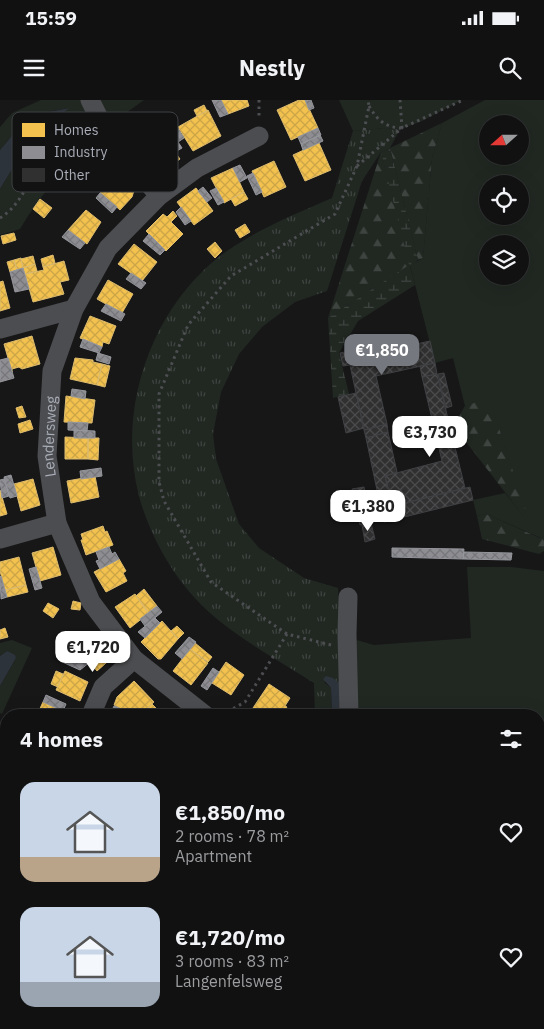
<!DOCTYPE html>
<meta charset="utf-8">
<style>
:root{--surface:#111112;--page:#1e1f20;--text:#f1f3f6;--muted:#9c9d9f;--line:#303132;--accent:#76787f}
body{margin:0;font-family:"IBM Plex Sans",sans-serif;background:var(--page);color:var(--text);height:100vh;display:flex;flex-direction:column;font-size:19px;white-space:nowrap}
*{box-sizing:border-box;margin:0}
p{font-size:16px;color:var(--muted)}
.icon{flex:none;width:28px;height:28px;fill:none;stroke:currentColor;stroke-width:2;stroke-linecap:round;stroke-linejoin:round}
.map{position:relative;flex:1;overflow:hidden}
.side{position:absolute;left:0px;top:609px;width:545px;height:321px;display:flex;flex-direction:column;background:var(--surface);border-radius:20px 20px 0 0;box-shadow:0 5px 20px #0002,0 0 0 1px var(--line)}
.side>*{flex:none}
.needle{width:32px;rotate:249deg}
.fabs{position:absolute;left:479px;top:15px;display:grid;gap:10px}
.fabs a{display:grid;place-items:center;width:50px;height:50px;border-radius:50%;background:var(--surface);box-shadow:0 5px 20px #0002,0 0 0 1px var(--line);font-size:25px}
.price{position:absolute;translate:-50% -42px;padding:0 11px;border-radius:10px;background:#fff;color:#222;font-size:16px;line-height:32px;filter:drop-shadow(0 1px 2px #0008)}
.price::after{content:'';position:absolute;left:50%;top:30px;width:15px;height:11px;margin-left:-8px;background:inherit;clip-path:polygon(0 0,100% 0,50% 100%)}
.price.active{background:var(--accent);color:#fff}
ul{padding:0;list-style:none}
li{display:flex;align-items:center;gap:15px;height:125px;padding:0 20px}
li span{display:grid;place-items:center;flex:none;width:140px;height:100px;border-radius:15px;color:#555}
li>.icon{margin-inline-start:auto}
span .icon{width:60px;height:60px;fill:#fffc;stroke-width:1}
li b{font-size:21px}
h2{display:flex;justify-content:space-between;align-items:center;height:60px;padding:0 20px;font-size:21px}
.status{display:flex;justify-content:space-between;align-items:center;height:35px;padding:0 25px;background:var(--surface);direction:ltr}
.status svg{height:14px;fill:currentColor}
header{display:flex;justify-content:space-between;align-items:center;height:65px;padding:0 20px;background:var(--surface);font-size:22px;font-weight:800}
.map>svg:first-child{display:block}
.green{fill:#212822;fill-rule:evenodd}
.forest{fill:url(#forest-firs)}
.wetland{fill:url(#wetland-marsh)}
.park{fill:url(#park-tufts)}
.water{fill:#2d333a}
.homes{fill:url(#homes-cross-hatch);stroke:#dcbb6e}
.industry{fill:url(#industry-cross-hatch);stroke:#95979d}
.building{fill:url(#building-cross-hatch);stroke:#404144}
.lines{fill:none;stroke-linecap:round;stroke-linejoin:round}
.path{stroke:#4d4e51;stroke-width:3;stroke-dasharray:2.5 4;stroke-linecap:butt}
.minor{stroke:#4c4d50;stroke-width:19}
.labels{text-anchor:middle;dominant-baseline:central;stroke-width:5;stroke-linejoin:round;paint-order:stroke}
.street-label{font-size:15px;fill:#a9adb7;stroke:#121213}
.key{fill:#121213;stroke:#3f4044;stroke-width:1}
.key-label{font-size:14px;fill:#a9adb7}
</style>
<div class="status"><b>15:59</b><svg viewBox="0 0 49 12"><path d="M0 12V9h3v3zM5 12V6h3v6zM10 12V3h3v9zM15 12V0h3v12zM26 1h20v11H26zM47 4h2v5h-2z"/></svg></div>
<header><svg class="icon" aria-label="menu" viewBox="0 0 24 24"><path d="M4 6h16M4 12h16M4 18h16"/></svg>Nestly<svg class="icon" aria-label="search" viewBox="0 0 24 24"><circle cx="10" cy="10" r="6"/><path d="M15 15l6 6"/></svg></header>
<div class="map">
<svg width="544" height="929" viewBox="0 0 544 929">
<defs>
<pattern id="forest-firs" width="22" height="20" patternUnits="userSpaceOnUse" patternTransform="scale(1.25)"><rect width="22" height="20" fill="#212822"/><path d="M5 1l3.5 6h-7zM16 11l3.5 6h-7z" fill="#3e4440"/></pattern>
<pattern id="wetland-marsh" width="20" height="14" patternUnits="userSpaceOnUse" patternTransform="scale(1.25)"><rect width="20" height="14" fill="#212822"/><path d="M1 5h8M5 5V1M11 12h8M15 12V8" fill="none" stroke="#3e4440"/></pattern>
<pattern id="park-tufts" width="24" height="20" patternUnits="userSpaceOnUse" patternTransform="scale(1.25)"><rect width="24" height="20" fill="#212822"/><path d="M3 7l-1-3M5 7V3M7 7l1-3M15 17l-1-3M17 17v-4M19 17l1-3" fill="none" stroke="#3e4440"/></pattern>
<pattern id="homes-cross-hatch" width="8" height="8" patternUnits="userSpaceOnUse" patternTransform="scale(1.25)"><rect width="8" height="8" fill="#f2c14e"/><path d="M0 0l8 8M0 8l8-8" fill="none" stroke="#cca549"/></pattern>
<pattern id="industry-cross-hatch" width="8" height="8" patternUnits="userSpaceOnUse" patternTransform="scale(1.25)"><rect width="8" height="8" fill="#8d8d92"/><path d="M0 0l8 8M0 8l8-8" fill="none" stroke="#76777b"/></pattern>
<pattern id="building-cross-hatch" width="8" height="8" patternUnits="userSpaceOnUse" patternTransform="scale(1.25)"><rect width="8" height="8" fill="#303031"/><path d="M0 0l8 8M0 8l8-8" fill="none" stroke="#4b4b4d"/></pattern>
</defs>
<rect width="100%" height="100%" fill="#171718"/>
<!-- green -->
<path class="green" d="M41 0H85L100 33C69 62 41 93 20 129L0 135V89L30 40 68 8 33 15 21 25 0 50V27L12 13Z
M96 0H144L108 26Z
M339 0H462L420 22 400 29 385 28 353 31Z
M485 0H544V436L541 438 486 414 477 416 473 400 505 393 530 424 489 299 465 306 453 258 435 263 410 165 423 158 432 58 442 23ZM488 24H520V56H488ZM488 84H520V116H488ZM488 144H520V176H488Z
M467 467H511L544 471V929H366V924H539V615H355L353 539 374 545 471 538Z
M12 540 32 548 2 614 0 613V586L16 558 7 551 0 556V543Z
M0 861 6 864V924H135L147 929H0Z"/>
<!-- forest -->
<path class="forest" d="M442 23 432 58 423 158 418 160 390 48Z
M381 52 410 165 328 218Z
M489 298 531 426 463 338 458 318 465 306Z
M486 414 540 438 544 436V451L539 454 482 439 477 416Z"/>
<!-- wetland -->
<path class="wetland" d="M390 48 418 160 410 166 415 185 358 221 339 253 349 294 333 298 328 218 409 165 381 52Z"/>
<!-- park -->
<path class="park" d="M385 28 400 29 390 48 381 52 362 81 327 191 295 202 262 227 239 254 221 292 213 334 216 359 239 424 259 448 304 478 338 488 341 549 339 583 324 582 331 588 332 615H315L314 583C272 556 219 529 187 489 165 462 148 429 139 396 117 312 149 215 215 160 250 132 291 116 332 98L353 31Z
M278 924H350L351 929H280L277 926Z"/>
<!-- water -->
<path class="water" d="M69 8 30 40 0 89V50L21 25 33 15Z
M7 551 15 555 16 558 0 586V556Z
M326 576 333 578 339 583 340 615H332L331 588 323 579Z"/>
<!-- homes -->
<path class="homes" d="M221 0H247L249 6 228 14Z
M299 0H305L318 28 291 40 277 10Z
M204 5 207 11 197 16 194 10Z
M208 10 221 36 193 51 178 27Z
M163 36 180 59 159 74 142 51Z
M319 43 331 70 305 81 293 55Z
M274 61 286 87 264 97 252 71Z
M233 68 244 92 224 103 211 78Z
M114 75 119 79 122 76 135 87 132 97 120 110 99 91Z
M196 88 213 111 194 125 177 102Z
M244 92 248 99 235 106 231 99Z
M40 99 52 108 44 118 33 109Z
M86 110 101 122 87 144 68 130Z
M173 111 177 116 171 122 183 134 166 151 146 131 163 114 167 117Z
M245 124 250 132 240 138 235 130Z
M14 133 16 140 3 144 1 136Z
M215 142 222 151 215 158 207 149Z
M134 144 157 162 142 181 118 164Z
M53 155 55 163 43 167 41 159Z
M33 156 35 164 23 168 21 159Z
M21 158 23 168 17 170 14 160Z
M14 160 17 170 10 172 7 162Z
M64 161 69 180 60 182 64 194 33 202 25 174 44 170 43 167Z
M35 164 37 171 25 174 23 168Z
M108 180 133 194 122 213 97 199Z
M3 181 10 208 0 211V182Z
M90 216 116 226 109 244 103 242 102 247 80 238Z
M32 236 40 264 22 269 19 267 12 269V272L4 244Z
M75 258 93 260V262L102 264 97 285 70 279Z
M102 264 110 266 105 287 97 285Z
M66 296 95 300 92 323 64 322Z
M22 306 26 317 19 318 16 308Z
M30 320 33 329 20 333 18 324Z
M65 337 88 338V359H65Z
M88 338H99L98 360 88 359Z
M95 376 99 397 71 403 67 381Z
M33 379 40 405 21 411 14 384Z
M0 390 7 414 0 416Z
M103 426 105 432 107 431 113 445 86 455 81 440H83L81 434Z
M53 447 61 475 40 481 32 453Z
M19 457 26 485 5 490 0 471V462Z
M119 459 126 471 123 473 127 481 106 492 94 472Z
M26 485 28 492 7 497 5 490Z
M144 489 157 506 148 513 136 496Z
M135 494 149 513 130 528 115 507Z
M73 501 81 503 80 510 71 509Z
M48 503 59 509 53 518 43 511Z
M162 521 178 539 161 559H158L141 542Z
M177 526 184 533 178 539 171 531Z
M5 528 8 537 0 539V530Z
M95 535 114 556 97 571 78 549Z
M195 543 212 557 208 562 190 549Z
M190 549 208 563 191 585 173 571Z
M226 562 244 575 231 595 212 583Z
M56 571 63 574 58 587 51 584Z
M65 571 88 582 80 601 56 590Z
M134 581 154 602 140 615H125L126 611 114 605 117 597Z
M269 584 290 598 285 606 287 607 281 615H264L253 608Z
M43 602 50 605 45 615H37Z
M50 604 63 611 73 615H45Z
M152 604 157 609 151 615H140Z
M0 658 6 661 5 671 0 669Z
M0 728 6 730V739L0 753Z"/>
<!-- industry -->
<path class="industry" d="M212 0H221L228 14 220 17Z
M305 0H311L314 8 309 10Z
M173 21 184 38 178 42 182 48 175 52 166 39 173 34 167 25Z
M318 28 321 35 301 44 298 37Z
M320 35 323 41 303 50 301 44Z
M240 65 247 78 240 82 233 68Z
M253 73 262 92 256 95 247 76Z
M203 87 212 98 207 102 198 91Z
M216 88 224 102 218 105 210 91Z
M100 93 117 107 112 113 96 98Z
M181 107 191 121 185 125 176 112Z
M68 130 85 143 80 149 62 137Z
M149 134 165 150 160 155 143 141Z
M23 168 29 189 15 192 10 172Z
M131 173 146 183 141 189 126 179Z
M106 204 125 214 121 221 101 211Z
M83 239 102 247 99 253 80 247Z
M98 253 111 257 109 264 96 260Z
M8 258 14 278 0 282V260Z
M72 289 86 291 85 299 71 296Z
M68 322 88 323 87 331 68 330Z
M74 330 95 331V338H74Z
M101 368 102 376 81 379 80 371Z
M11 375 17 396 10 398 4 377Z
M4 379 9 396 2 398 0 380Z
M109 447 112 454 115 452 119 459 100 469 96 461 99 460 96 452Z
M392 448 464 449 463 459 392 457Z
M464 452 512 453 511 460 463 459Z
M36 467 42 488 35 490 29 469Z
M1 476 7 497 1 499 0 477Z
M157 506 162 512 145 526 140 519Z
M155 518 160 523 145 538 138 532Z
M189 537 196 542 182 559 175 553Z
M78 549 90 562 80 570 60 561 63 555 69 557Z
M213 568 219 572 207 590 201 586Z
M46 595 66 604 63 611 43 602Z
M114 606 126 611 125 615H110Z"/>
<!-- building -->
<path class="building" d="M430 241 435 263 376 276 387 324 364 330 350 265 343 266 340 253 354 250 355 257Z
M435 263 437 274 422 277 420 266Z
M444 273 452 306 446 308 438 274Z
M437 274 465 388 392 406 385 376 442 361 422 277Z
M356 293 364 328 346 333 338 297Z
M387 324 388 332 366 338 364 330Z
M388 332 397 372 385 376 392 406 381 409 366 338Z
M364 387 372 423 360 425 352 389Z
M470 387 473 400 384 422 381 409Z
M371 423 375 439 365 442 362 425Z"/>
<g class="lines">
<!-- path -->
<path class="path" d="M259 0V19
M369 6C377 20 386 28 402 28L463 0
M357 66 402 28 400 0
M0 118C26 102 33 67 51 44 58 34 73 27 82 20
M331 545 287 534 211 482 164 401 159 382V294L188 225 231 176 335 114 357 66 369 6 368 0
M222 615 245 602 287 534
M0 875 6 878
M104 924 115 929"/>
<!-- minor -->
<g class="minor">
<path d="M90 0 107 34 159 96"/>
<path d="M0 229 74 209"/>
<path d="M0 439 57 423"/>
<path d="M348 497 347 534 349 615"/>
<path d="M91 615 103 587 134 559"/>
<path id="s1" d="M205 615 134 559 91 502 57 423 47 356 52 271 74 209 108 148 159 96 197 68 259 36"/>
<path d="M0 710 6 712"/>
<path d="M359 924V929"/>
</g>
</g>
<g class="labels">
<!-- street labels -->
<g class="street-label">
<text stroke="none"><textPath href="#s1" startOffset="335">Lendersweg</textPath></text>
</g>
</g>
<!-- legend -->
<rect x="12" y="12" width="166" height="80" rx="8" class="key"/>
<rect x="22" y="23" width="23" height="14" fill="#f2c14e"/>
<rect x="22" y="46" width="23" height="13" fill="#8d8d92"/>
<rect x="22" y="68" width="23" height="14" fill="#303031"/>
<g class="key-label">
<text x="54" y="35">Homes</text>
<text x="54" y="57">Industry</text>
<text x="54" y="80">Other</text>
</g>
</svg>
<div class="fabs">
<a><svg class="needle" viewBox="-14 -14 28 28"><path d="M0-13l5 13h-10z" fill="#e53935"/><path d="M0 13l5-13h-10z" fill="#9c9d9f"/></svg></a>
<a><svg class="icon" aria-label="locate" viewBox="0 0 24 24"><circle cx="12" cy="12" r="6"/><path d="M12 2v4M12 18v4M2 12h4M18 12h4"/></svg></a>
<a><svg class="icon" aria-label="layers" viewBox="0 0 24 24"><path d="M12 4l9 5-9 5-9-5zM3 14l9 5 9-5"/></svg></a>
</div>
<b class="price active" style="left:382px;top:276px">€1,850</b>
<b class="price" style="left:430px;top:358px">€3,730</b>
<b class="price" style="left:368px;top:432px">€1,380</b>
<b class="price" style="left:93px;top:573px">€1,720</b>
<section class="side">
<h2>4 homes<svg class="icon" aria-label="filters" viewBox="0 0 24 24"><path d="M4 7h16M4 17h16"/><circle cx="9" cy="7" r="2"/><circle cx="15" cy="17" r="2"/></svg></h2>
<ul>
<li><span style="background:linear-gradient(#c9d6e8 75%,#b9a48a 0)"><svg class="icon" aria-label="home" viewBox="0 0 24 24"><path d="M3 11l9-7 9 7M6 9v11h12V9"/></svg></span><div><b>€1,850/mo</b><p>2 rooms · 78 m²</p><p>Apartment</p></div><svg class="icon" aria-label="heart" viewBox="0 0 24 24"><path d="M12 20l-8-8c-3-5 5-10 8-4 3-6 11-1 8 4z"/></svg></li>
<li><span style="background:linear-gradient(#c9d6e8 75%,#9aa5b1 0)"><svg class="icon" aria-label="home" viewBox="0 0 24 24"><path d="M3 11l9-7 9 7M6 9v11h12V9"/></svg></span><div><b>€1,720/mo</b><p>3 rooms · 83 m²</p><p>Langenfelsweg</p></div><svg class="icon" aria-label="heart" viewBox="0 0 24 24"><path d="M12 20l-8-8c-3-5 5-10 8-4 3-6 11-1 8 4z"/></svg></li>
</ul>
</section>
</div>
